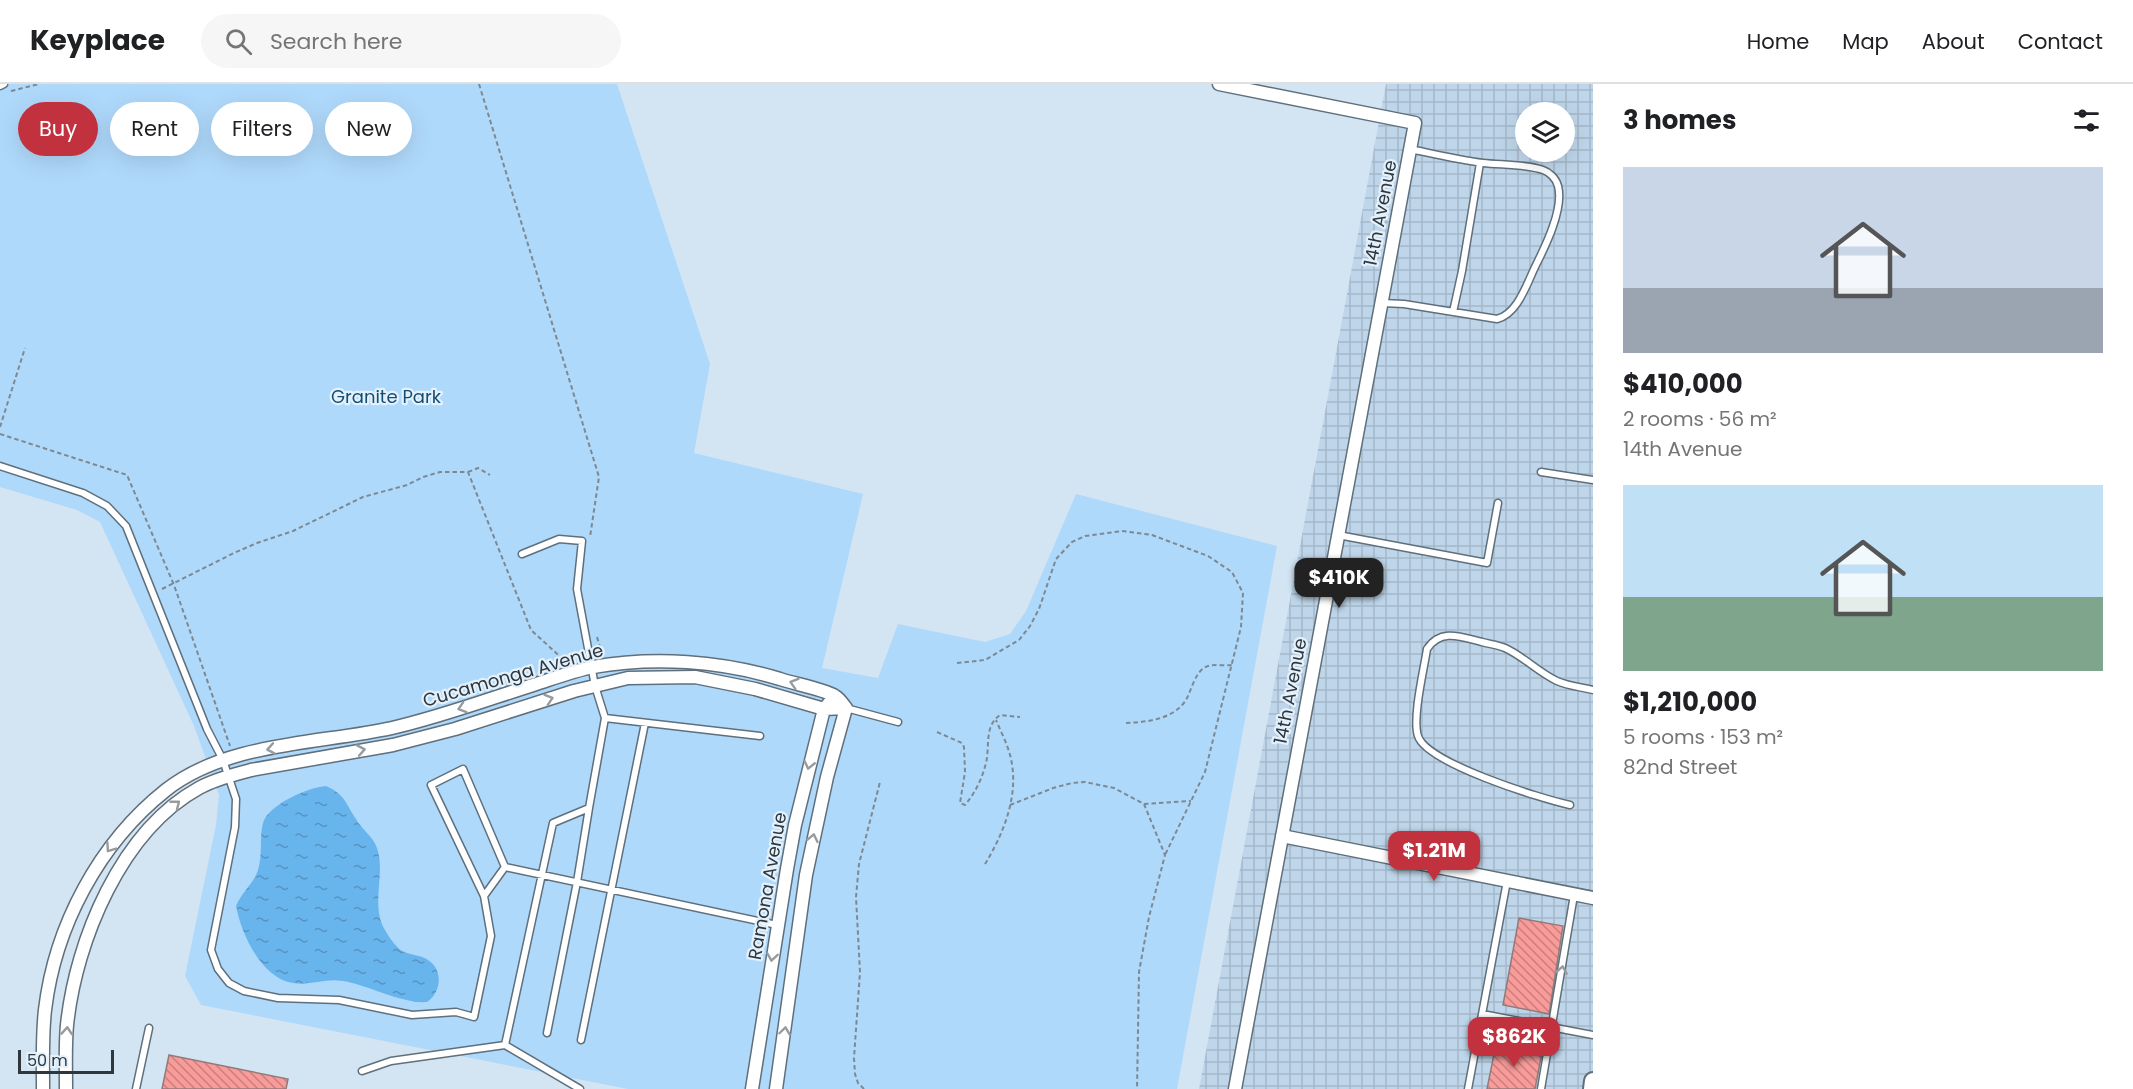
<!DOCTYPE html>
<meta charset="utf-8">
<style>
:root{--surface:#fff;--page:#f6f6f6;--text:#202124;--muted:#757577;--line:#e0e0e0;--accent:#c2323e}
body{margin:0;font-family:Poppins,sans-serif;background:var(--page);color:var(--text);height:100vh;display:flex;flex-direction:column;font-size:22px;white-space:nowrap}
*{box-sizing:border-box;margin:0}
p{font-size:20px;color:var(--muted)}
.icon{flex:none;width:33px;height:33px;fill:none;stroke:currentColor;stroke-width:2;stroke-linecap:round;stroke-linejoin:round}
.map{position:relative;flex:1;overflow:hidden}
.details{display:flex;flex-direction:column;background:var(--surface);width:540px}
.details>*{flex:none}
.hud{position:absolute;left:18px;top:18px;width:570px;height:54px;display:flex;gap:12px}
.buttons{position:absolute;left:1515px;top:18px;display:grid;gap:12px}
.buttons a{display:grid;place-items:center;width:60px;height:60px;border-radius:50%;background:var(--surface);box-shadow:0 6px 24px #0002;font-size:30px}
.scale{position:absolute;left:18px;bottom:15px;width:96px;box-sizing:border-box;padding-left:6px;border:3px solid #30373c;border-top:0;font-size:16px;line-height:21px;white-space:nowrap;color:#30373c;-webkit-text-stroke:4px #e3f1fd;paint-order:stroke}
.price{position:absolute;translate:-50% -51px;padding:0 14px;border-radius:12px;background:var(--accent);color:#fff;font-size:20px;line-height:39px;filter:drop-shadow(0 2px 3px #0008)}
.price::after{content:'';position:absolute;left:50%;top:36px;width:18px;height:14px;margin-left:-9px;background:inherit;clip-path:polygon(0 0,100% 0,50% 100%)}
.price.current{background:#222;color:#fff}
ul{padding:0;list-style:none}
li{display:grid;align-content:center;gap:12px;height:318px;padding:0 30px}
li span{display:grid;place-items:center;height:186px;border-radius:0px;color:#555}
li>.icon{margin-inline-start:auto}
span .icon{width:108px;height:108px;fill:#fffc;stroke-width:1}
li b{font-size:26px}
h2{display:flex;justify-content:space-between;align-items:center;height:72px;padding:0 30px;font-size:26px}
.pill{padding:0 21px;border-radius:27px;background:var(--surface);box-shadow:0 6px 24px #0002;font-size:21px;line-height:54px}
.pill.current{background:var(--accent);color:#fff}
header{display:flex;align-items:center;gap:36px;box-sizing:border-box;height:84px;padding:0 30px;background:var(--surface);border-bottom:2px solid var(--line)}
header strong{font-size:28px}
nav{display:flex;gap:33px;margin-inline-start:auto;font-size:21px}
.search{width:420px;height:54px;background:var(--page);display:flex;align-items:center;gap:15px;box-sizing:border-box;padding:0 21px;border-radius:33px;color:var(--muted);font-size:22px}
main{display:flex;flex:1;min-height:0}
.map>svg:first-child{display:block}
.industrial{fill:url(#industrial-grid);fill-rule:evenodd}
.green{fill:#afd9fb}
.water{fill:url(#water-ripples)}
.building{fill:url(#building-back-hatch);stroke:#917b7a;stroke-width:1.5}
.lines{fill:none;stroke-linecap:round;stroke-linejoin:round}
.lane-casing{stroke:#5f6f7b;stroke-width:9}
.street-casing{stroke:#5f6f7b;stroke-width:15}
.secondary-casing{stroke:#5f6f7b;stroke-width:20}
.path{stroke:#7d8992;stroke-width:2;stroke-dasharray:4.5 3;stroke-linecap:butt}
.lane{stroke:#fff;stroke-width:6}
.street{stroke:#fff;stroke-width:12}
.secondary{stroke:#fff;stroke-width:16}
.oneway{stroke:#989b9e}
.labels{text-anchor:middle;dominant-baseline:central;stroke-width:4.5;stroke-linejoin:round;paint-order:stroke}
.street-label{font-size:18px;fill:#30373c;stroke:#e3f1fd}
.park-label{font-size:18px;fill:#144e73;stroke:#e3f1fd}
</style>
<header>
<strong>Keyplace</strong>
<div class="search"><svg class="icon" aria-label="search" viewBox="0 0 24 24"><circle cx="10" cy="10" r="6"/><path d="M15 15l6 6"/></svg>Search here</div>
<nav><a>Home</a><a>Map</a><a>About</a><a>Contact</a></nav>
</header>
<main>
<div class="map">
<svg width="1593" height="1005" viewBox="0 0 1593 1005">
<defs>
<pattern id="industrial-grid" width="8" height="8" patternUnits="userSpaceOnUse" patternTransform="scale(1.5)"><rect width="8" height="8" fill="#bfd6ea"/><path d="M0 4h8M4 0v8" fill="none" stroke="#a4b8ca"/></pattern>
<pattern id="water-ripples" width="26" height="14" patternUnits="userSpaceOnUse" patternTransform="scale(1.5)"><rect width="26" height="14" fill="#68b4ed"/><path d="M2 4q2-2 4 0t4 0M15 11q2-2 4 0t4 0" fill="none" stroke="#5693c1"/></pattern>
<pattern id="building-back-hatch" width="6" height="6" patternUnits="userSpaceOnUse" patternTransform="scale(1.5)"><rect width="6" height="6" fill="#f89b99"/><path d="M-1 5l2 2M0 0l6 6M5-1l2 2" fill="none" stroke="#c97f7e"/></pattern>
</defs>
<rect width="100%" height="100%" fill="#d3e4f3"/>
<!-- industrial -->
<path class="industrial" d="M1386 0H1593V1005H1199ZM1526 28H1564V68H1526Z"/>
<!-- green -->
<path class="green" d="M0 0H617L710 280 694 369 863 410 822 584 878 594 898 540 985 558 1010 550 1026 527 1076 410 1277 462 1177 1005H628L201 921 185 892 216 741 219 711 194 642 100 438 77 426 0 403Z"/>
<!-- water -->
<path class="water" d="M326 702C346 711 345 719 356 735 362 746 373 752 377 764 386 790 370 821 385 846 389 853 395 862 402 867 410 871 421 871 428 876 444 886 441 909 427 918 402 920 368 901 343 897 326 894 309 902 293 899 261 894 241 849 236 822 241 809 254 799 258 786 263 770 259 754 263 739 268 721 308 703 326 702Z"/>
<!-- building -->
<path class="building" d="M1519 834 1563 842 1549 930 1503 921Z
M1496 960 1542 968 1535 1005H1487Z
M169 971 288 995 286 1005H162Z"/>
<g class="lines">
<defs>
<path id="lane" d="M0 2 4 0
M1382 219 1404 220 1497 235C1518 230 1527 199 1536 181 1546 161 1564 124 1558 102 1556 94 1549 88 1543 86 1526 80 1501 81 1483 79 1459 76 1434 70 1410 65
M1453 228 1462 187 1480 79
M0 382 83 409 107 422 126 442 207 645 223 676 236 715 235 743 211 866 218 885 229 899 244 907 278 914 339 916 412 931 456 928 474 933 491 852 484 812 431 701 463 685 505 783 777 841
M1541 388 1593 396
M1338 451 1487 479 1498 419
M846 624 898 638
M605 634 760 652
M1570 721C1542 715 1426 679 1418 652 1412 634 1424 585 1427 565 1441 544 1461 553 1482 558 1489 560 1498 561 1505 564 1523 572 1538 588 1557 597 1568 602 1581 603 1593 606
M484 812 505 783
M1482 930 1593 951
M547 949 577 798 589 724
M581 956 645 639
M505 961 580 1005
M362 987 391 977 505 961 553 739 589 724 605 634 595 602 577 505 582 457 559 455 522 470
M136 1005 149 944
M1468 1005 1507 797
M1541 1005 1574 811"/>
<path id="street" d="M1219 0 1415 39 1235 1005
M1282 752 1593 814
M43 1005C43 979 42 952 45 926 55 842 99 759 166 706 227 658 319 660 392 644 440 633 486 616 533 601 552 595 573 587 593 583 654 572 721 577 780 595 795 600 823 605 835 612 839 614 843 620 846 624
M66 1005C66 984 65 962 67 941 76 856 121 747 199 704 215 695 233 691 251 686L393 661 455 645 574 607 628 594 695 593 755 605 824 625 846 624
M752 1005 787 785 795 741 824 625 829 619
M776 1005 806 791 827 693 846 624"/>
<path id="secondary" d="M1592 1005 1593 997"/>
</defs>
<!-- lane casing -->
<use href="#lane" class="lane-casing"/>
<!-- street casing -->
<use href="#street" class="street-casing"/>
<!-- secondary casing -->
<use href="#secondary" class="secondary-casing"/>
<!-- path -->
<path class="path" d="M479 0 599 393 590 453
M11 7 39 0
M0 343 25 264
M0 350 127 391 174 501 230 662
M468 388 478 384 490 391
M162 505 234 469 257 459 293 447 363 413 407 401 423 393 440 388H468L531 546 565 577
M597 553 602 570
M957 579 985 576 1019 556 1030 542 1039 525 1056 475 1072 458 1085 452 1122 447 1152 451 1208 472 1232 488 1243 509 1241 543 1205 688 1165 771
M1126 639C1146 638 1169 636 1183 620 1192 610 1193 587 1208 582 1215 580 1225 582 1232 581
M937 648 962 659 964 663 965 688 960 719 965 721C975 709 982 695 986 679 990 662 984 642 1000 631L1020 633
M1144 720 1191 717
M1010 721 1053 704 1072 699 1085 698 1114 704 1144 720 1165 771 1149 833 1139 888 1137 1005
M985 780C1004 749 1019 711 1011 675 1008 661 1001 648 996 636
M864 1005 858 999 855 990 854 974 860 888 856 813 859 780 880 698"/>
<!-- lane -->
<use href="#lane" class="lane"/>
<!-- street -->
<use href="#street" class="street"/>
<!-- secondary -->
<use href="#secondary" class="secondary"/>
</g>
<!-- one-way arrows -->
<defs><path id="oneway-chevron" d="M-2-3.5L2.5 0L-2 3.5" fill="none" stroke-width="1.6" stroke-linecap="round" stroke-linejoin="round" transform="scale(1.5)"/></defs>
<g class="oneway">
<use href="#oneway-chevron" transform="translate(794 599) rotate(-163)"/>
<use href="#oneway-chevron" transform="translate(549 615) rotate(-18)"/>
<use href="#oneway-chevron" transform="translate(462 624) rotate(162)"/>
<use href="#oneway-chevron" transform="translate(271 665) rotate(170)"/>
<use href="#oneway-chevron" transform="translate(361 666) rotate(-10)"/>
<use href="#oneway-chevron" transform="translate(809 681) rotate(103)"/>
<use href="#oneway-chevron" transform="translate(176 720) rotate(-38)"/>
<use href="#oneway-chevron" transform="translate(813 754) rotate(-78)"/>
<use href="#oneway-chevron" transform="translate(110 764) rotate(125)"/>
<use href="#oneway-chevron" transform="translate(772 873) rotate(99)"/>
<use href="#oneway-chevron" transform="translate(1562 886) rotate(-81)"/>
<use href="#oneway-chevron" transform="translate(67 947) rotate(-86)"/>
<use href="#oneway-chevron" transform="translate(785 947) rotate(-82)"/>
</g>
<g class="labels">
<!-- street labels -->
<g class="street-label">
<text transform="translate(1380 129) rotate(-79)">14th Avenue</text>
<text transform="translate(513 591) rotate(-16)">Cucamonga Avenue</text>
<text transform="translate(1290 607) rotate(-79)">14th Avenue</text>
<text transform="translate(767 802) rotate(-80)">Ramona Avenue</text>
</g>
<!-- park labels -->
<g class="park-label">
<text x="386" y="312">Granite Park</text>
</g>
</g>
</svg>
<div class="buttons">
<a><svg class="icon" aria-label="layers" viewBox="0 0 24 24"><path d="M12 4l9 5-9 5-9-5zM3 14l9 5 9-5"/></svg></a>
</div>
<div class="scale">50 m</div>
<b class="price current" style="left:1339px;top:525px">$410K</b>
<b class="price" style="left:1434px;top:798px">$1.21M</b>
<b class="price" style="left:1514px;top:984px">$862K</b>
<div class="hud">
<a class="pill current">Buy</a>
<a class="pill">Rent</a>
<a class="pill">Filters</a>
<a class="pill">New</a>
</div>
</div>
<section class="details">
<h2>3 homes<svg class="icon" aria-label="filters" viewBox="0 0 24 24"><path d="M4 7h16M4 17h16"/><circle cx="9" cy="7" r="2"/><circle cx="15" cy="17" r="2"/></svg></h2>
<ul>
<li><span style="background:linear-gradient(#c9d6e8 65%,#9aa5b1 0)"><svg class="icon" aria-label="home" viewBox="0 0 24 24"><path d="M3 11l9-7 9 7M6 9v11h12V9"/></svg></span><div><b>$410,000</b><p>2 rooms · 56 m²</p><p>14th Avenue</p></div></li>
<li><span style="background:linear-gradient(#bfe0f5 60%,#7fa58c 0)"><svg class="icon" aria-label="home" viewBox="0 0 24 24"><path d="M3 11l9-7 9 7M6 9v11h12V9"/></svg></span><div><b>$1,210,000</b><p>5 rooms · 153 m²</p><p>82nd Street</p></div></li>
</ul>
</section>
</main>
